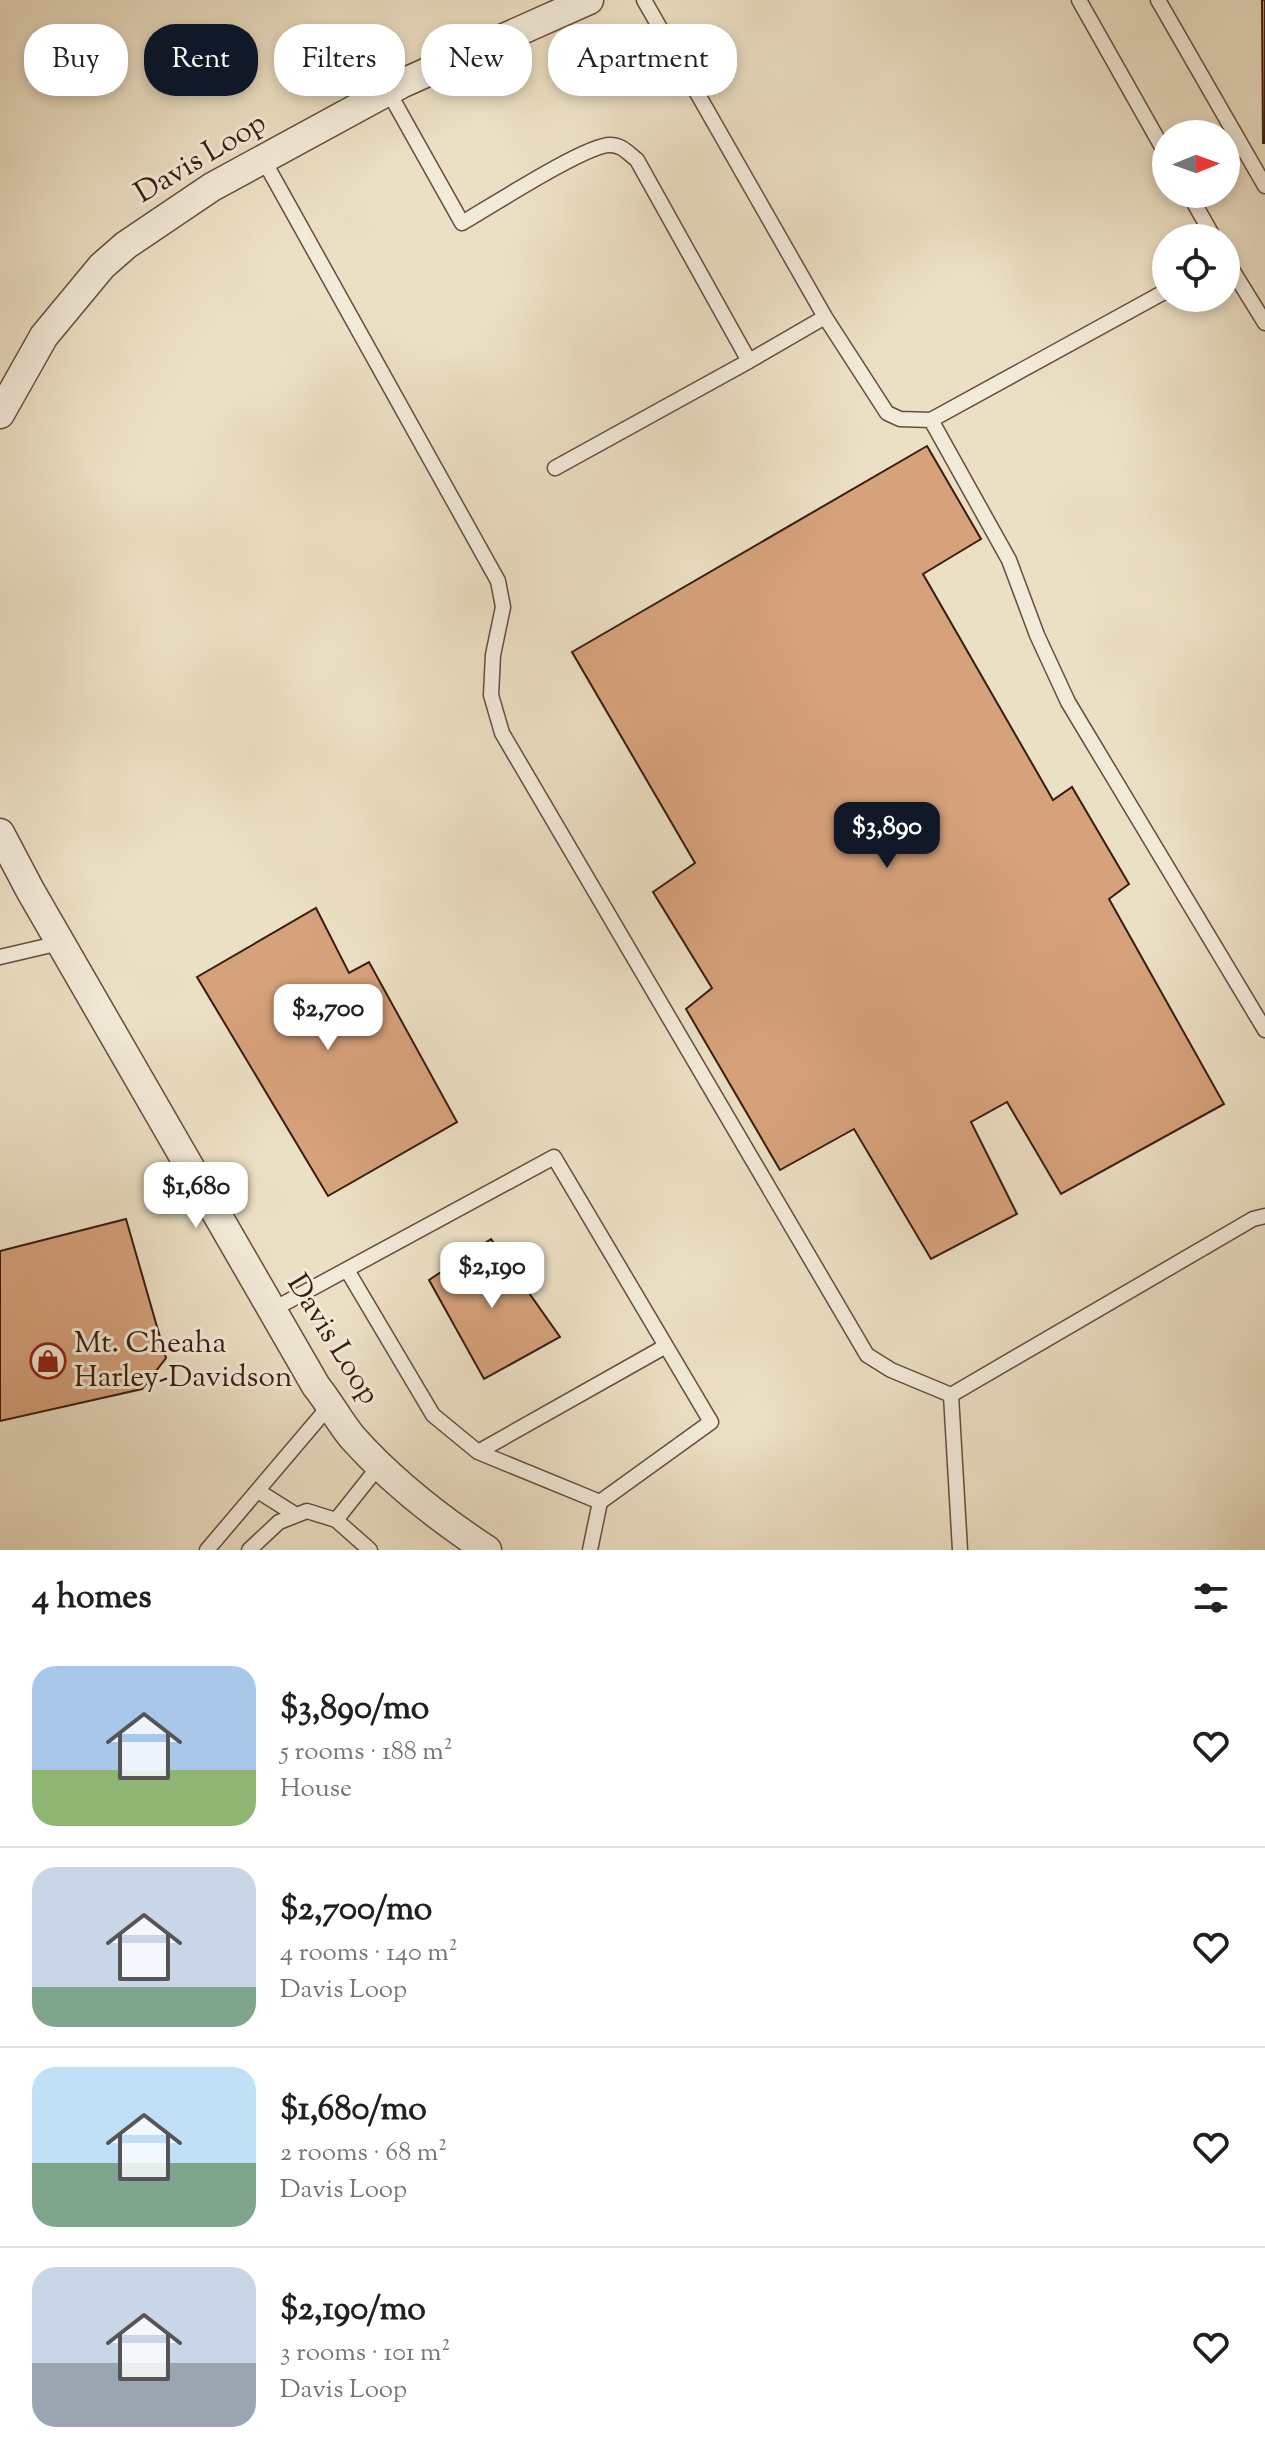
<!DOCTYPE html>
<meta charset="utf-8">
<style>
:root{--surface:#fff;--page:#f2f2f2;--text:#202124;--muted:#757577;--line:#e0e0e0;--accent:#111827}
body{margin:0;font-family:"Sorts Mill Goudy",serif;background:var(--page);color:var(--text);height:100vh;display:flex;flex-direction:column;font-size:30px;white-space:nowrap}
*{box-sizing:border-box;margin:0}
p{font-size:26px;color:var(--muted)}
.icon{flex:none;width:44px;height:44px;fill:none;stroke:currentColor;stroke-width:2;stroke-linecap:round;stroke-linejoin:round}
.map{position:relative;height:1550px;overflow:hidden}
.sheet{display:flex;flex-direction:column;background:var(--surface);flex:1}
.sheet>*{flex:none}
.banner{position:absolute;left:24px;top:24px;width:800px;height:72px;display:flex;gap:16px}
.needle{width:52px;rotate:89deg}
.buttons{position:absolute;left:1152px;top:120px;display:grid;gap:16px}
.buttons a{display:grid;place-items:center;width:88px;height:88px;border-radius:50%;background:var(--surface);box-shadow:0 4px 12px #0003;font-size:40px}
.price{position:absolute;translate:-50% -68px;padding:0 18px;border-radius:16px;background:#fff;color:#222;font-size:26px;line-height:52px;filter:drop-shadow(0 2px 4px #0008)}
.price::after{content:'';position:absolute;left:50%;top:48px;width:24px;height:18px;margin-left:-12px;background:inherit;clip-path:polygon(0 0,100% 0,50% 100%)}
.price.selected{background:var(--accent);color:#fff}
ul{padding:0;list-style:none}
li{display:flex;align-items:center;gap:24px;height:200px;padding:0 32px}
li+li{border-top:2px solid var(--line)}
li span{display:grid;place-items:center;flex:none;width:224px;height:160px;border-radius:24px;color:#555}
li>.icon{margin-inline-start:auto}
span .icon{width:96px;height:96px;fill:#fffc;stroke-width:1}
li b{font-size:34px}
h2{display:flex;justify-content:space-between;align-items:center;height:96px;padding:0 32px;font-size:34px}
.pill{padding:0 28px;border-radius:32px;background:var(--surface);box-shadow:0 4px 12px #0003;font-size:28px;line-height:72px}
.pill.selected{background:var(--accent);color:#fff}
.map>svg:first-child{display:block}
.building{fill:#d6a27c;stroke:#391c0d;stroke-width:2}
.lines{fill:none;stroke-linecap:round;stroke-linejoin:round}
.lane-casing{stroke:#664d3b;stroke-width:17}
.street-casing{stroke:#664d3b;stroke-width:31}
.lane{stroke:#f3ebd9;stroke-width:14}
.street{stroke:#f3ebd9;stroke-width:28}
.labels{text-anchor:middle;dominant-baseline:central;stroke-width:6;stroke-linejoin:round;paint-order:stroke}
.street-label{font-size:30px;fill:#391c0d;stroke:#f3ebd9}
.poi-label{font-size:30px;fill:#391c0d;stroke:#f3ebd9;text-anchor:start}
</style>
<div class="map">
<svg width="1265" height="1550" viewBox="0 0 1265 1550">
<rect width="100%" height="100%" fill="#ece0c4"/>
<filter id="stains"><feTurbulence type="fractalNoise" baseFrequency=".0025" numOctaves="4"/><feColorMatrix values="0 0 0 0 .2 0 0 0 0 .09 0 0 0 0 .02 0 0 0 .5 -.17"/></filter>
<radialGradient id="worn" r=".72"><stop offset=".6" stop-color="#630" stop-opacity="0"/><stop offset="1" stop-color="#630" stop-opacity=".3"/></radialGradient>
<!-- building -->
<path class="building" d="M1262 0H1265V143H1263Z
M927 446 981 539 923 574 1053 800 1072 787 1129 884 1109 899 1224 1104 1061 1194 1007 1102 971 1122 1017 1214 931 1259 854 1129 780 1170 686 1009 712 988 653 892 695 863 572 652Z
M316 908 349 973 369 962 457 1122 328 1196 197 977Z
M126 1219 166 1358 142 1389 0 1421V1251Z
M491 1239 560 1337 484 1379 429 1280Z"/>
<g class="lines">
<defs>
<path id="lane" d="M644 0 825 317 749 361
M1079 0 1166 154
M1158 0 1265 186
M388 91 462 223C490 207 585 145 610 145 622 145 628 153 637 160L749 361 555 468
M263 159 498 581 503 607 493 655 491 695 502 733 867 1355 891 1370 951 1395 960 1550
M1189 194 1214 238
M1226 260 1265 323
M825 317 887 413 900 419 931 420 1166 291
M931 420 1009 560 1037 635 1068 702 1265 1030
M0 957 60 943
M347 1270 433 1415 478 1452 600 1502
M272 1310 554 1157 711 1422 600 1502 590 1550
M951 1395 1253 1219 1265 1216
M478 1452 666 1346
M258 1491 296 1515
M207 1550 331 1404
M249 1550 279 1522 307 1511 336 1520
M370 1550 336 1520 379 1466"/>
<path id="street" d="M0 414 44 336 102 266 126 245 212 187 403 83 589 0
M0 833 30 890 316 1386C329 1402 339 1421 352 1437 392 1482 437 1517 487 1550"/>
</defs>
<!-- lane casing -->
<use href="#lane" class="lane-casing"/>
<!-- street casing -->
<use href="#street" class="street-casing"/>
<!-- lane -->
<use href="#lane" class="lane"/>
<!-- street -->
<use href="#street" class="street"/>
</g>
<!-- icons -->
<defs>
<symbol id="shop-ring" viewBox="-11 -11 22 22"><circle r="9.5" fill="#f3ebd9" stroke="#8f2418" stroke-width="1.5"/><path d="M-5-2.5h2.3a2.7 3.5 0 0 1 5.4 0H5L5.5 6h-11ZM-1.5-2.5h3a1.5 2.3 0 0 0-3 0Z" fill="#8f2418"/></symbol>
</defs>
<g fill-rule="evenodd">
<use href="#shop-ring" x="28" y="1341" width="40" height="40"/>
</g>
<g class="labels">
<!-- street labels -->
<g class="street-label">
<text transform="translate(201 159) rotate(-31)">Davis Loop</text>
<text transform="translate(332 1340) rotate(58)">Davis Loop</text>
</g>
<!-- poi labels -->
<g class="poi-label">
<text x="74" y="1344">Mt. Cheaha<tspan x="74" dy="34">Harley-Davidson</tspan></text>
</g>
</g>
<rect width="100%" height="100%" filter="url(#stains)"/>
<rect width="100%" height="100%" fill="url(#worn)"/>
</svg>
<div class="buttons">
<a><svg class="needle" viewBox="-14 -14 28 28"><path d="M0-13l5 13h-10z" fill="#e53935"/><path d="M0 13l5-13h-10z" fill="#757577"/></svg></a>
<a><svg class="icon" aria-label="locate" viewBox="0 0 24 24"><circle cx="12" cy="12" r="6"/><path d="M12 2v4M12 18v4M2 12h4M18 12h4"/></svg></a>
</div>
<b class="price selected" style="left:887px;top:870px">$3,890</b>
<b class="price" style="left:328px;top:1052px">$2,700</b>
<b class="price" style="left:196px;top:1230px">$1,680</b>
<b class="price" style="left:492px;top:1310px">$2,190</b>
<div class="banner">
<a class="pill">Buy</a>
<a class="pill selected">Rent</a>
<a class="pill">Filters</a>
<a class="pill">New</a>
<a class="pill">Apartment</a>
</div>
</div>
<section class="sheet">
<h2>4 homes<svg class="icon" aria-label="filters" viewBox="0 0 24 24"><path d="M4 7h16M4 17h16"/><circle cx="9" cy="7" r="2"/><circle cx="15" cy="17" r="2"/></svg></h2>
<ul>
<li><span style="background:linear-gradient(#a9c7e8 65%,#8fb573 0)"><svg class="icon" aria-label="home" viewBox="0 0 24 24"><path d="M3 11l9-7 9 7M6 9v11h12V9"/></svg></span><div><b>$3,890/mo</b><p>5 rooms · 188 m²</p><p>House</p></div><svg class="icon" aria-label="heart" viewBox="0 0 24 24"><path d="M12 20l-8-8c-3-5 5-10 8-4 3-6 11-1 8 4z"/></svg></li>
<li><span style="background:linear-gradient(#c9d6e8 75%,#7fa58c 0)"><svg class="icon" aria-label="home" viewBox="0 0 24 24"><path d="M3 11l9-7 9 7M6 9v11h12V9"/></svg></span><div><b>$2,700/mo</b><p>4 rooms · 140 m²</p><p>Davis Loop</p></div><svg class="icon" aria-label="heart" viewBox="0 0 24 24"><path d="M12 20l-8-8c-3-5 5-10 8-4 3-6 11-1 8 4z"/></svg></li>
<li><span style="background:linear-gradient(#bfe0f5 60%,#7fa58c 0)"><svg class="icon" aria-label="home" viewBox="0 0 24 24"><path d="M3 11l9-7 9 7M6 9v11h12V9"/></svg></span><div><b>$1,680/mo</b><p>2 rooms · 68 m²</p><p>Davis Loop</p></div><svg class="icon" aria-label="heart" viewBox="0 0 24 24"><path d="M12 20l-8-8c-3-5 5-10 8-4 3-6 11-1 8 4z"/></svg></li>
<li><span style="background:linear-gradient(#c9d6e8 60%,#9aa5b1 0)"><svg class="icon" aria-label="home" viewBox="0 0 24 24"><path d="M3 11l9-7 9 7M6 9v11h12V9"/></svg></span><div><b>$2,190/mo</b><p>3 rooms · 101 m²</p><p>Davis Loop</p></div><svg class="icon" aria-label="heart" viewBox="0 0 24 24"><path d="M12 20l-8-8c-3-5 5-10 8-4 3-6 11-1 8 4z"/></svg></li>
</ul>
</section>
